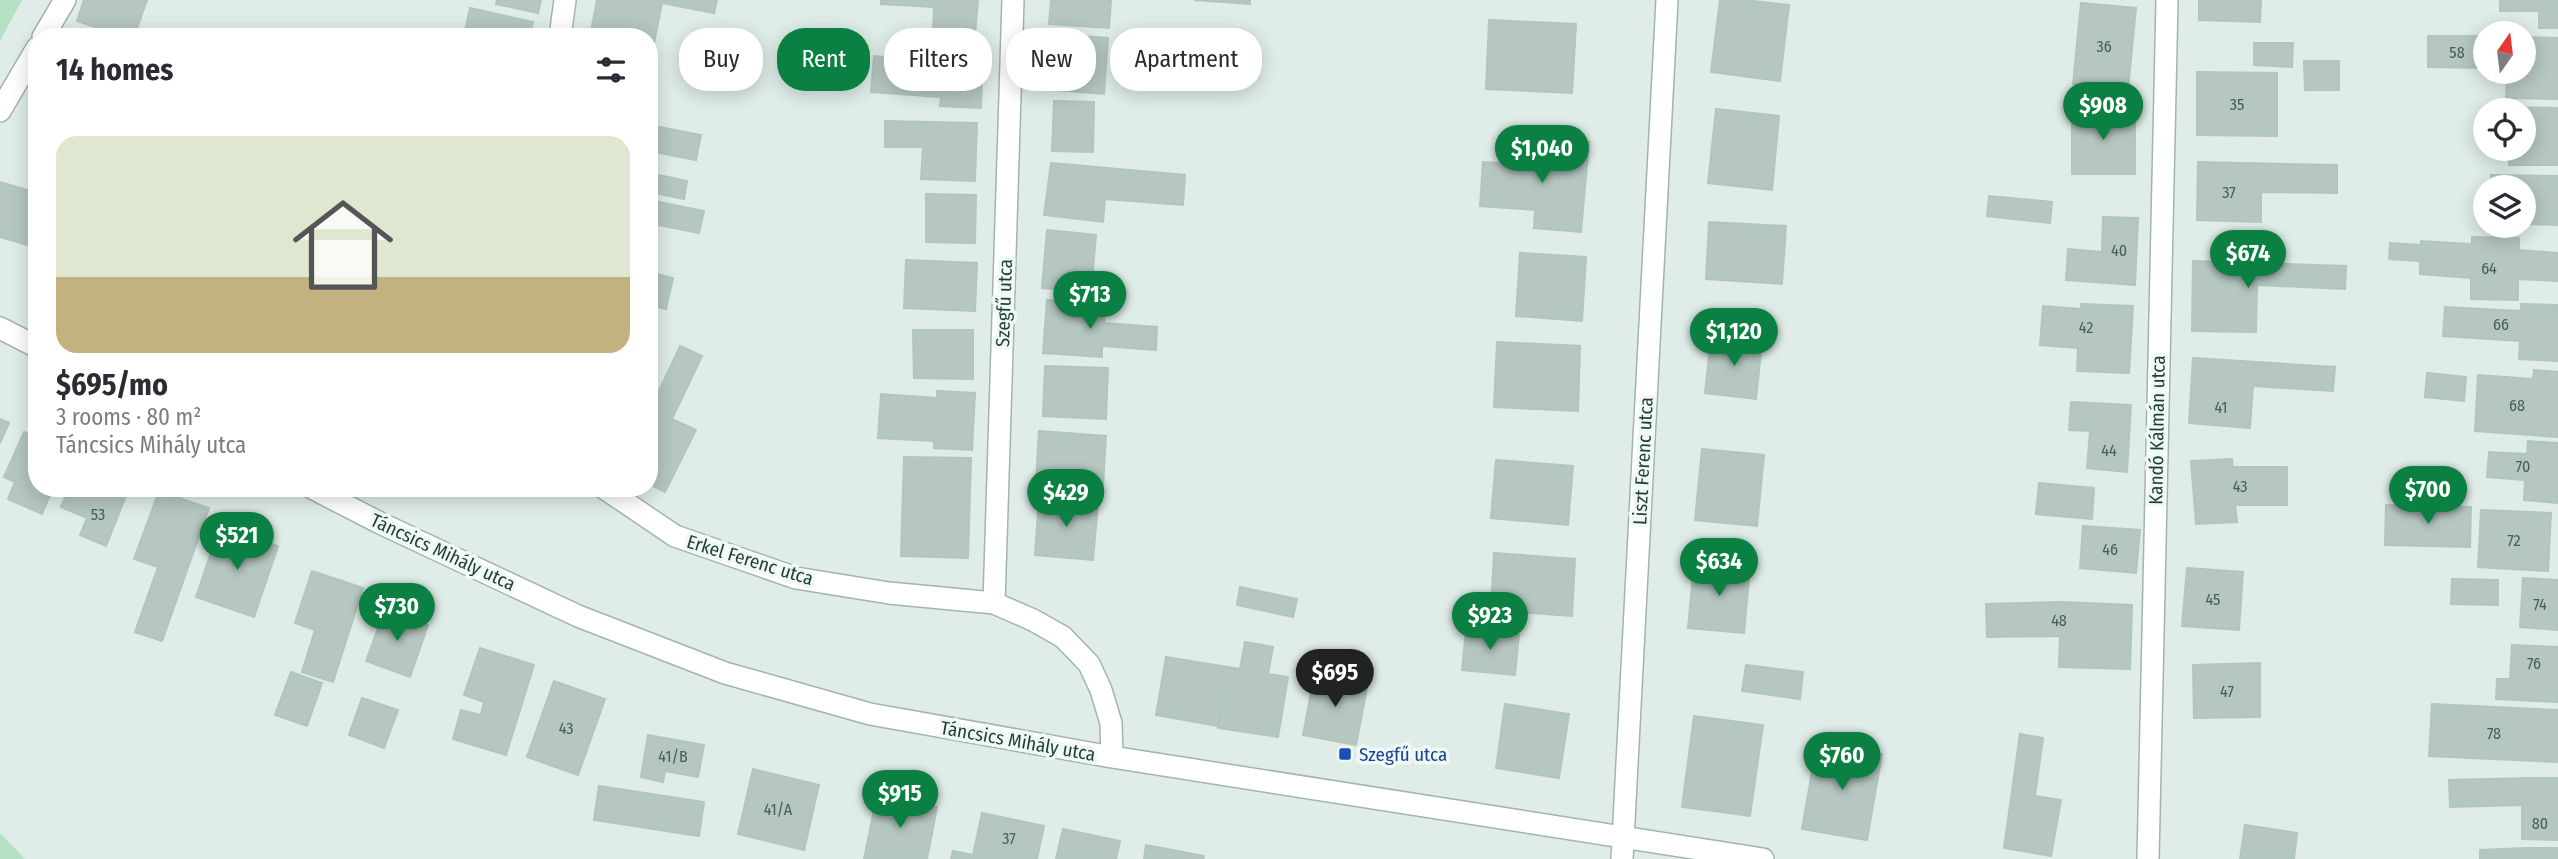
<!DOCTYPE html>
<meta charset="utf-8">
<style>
:root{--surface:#fff;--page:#f2f2f3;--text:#2b2b33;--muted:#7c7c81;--accent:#0b8043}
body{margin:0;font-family:"Fira Sans Condensed",sans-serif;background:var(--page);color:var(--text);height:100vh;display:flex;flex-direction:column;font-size:26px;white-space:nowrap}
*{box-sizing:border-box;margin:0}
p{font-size:23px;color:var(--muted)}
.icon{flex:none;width:38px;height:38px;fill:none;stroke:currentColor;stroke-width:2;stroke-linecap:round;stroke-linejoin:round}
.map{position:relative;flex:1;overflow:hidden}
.details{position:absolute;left:28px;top:28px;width:630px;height:469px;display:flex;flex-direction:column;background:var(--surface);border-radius:28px;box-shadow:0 4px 18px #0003}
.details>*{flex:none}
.guide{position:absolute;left:679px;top:28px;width:665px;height:63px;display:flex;gap:14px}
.needle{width:46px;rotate:14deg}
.buttons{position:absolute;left:2473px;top:21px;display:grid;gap:14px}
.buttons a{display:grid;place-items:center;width:63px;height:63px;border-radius:50%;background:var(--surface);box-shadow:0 4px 18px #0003;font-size:35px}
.price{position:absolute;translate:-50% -60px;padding:0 16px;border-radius:24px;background:var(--accent);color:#fff;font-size:23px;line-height:46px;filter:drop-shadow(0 2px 4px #0008)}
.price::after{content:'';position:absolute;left:50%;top:42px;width:21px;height:16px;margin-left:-10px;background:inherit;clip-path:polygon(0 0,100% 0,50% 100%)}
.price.on{background:#222;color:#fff}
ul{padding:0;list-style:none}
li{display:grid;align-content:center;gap:14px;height:371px;padding:0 28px}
li span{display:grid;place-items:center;height:217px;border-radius:21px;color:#555}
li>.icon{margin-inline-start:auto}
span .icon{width:126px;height:126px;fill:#fffc;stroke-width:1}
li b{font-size:30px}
h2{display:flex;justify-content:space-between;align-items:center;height:84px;padding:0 28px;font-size:30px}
.pill{padding:0 24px;border-radius:28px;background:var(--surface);box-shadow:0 4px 18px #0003;font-size:24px;line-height:63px}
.pill.on{background:var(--accent);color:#fff}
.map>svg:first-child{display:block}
.green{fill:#b6e0c2}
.building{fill:#b5c7c0;stroke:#b1c6be;stroke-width:2}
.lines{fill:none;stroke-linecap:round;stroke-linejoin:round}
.minor-casing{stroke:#a2b4ae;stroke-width:24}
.minor{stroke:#fff;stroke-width:21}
.transit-dot{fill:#1a4fb4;stroke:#f0f8f4;stroke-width:2.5}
.labels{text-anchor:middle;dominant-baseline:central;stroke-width:7;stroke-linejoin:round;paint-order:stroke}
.number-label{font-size:16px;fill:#446058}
.street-label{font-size:19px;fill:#1f3e36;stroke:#f0f8f4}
.transit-label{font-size:19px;fill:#164399;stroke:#f0f8f4;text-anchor:start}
</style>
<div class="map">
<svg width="2558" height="859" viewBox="0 0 2558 859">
<rect width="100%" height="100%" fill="#dfece7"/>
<!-- green -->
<path class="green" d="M0 0H22L0 41Z
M0 833 25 859H0Z"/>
<!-- building -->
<path class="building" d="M84 0H147L134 37H123L77 21Z
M497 0H541L538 13 496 4Z
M597 0H717L714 13 662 3 654 43 649 42V37H622L591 31Z
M881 0H978L975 35 933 32 934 7 881 4Z
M1051 0H1111L1109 28 1049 24Z
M1194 0H1250V4Z
M1720 0H1744L1789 5 1780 81 1711 72Z
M2199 0H2261L2260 22 2199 20Z
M2500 0H2558V28H2539V11H2500Z
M2081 3 2136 8 2128 89 2073 84Z
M470 8 533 22 529 37H464Z
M1489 20 1576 24 1572 93 1486 89Z
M59 28 75 37H54Z
M1046 34 1108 38 1104 94 1043 89Z
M2428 36H2485V68L2428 67Z
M2524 37 2558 38V99L2506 98 2507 72H2524Z
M2254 43H2293L2292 67 2254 65Z
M942 50 983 51 981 108 940 106 941 97 871 92 874 56 942 62Z
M2304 61H2339V90H2305Z
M2197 72 2277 73V136L2197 135Z
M1054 101 1094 102 1093 152 1052 151Z
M2510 107 2558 108V165H2509V149H2524V110H2510Z
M1716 109 1779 116 1772 190 1708 183Z
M2072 109 2135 110V174H2072Z
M885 121 977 123 975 181 921 179 923 147H885Z
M649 125 701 135 696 160 649 151Z
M1542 138 1589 142 1581 232 1534 228 1535 210 1480 206 1483 162 1539 165Z
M2198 162 2337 165V193L2261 192V222L2197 220Z
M1051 163 1185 175 1183 205 1105 199 1103 222 1044 215Z
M649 173 687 181 684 199 649 192Z
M2491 175 2558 176V225L2524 224V187H2491Z
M0 182 37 193V248L0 237Z
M926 194 976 195 975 243 926 242Z
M1989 196 2052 202 2050 223 1987 216Z
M649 200 704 211 699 233 649 223Z
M2103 217 2138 218 2135 285 2066 280 2068 249 2102 252Z
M1709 222 1786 226 1782 284 1706 279Z
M1047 230 1096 235 1091 292 1042 288Z
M2472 237 2519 238V250L2558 253V281L2518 279V300L2471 299V278L2420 274V261L2389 259 2390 243 2421 245V241L2472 244Z
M1520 253 1586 257 1582 321 1516 316Z
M906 260 977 263 975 311 904 308Z
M2193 261 2346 266 2345 289 2257 285 2256 332 2192 331Z
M649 272 673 278 666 309 649 305Z
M1047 300 1105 304 1104 323 1157 327 1156 350 1102 346V357L1043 353Z
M2081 304 2133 306 2129 373 2077 371 2078 348 2040 345 2043 306 2081 309Z
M2521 304 2558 305V361L2519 359 2520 341 2443 336 2445 307 2521 311Z
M913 330H973V379L914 378Z
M1711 337 1762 342 1756 399 1705 393Z
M1497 342 1580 346 1578 411 1494 407Z
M680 346 702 356 672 419 696 430 665 492 649 484V407L651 408Z
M2193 358 2335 367 2333 391 2253 386 2250 428 2189 423Z
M1045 366 1108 368 1106 419 1043 416Z
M2534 370 2558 372V437L2475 431 2478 375 2533 379Z
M2427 373 2466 377 2464 401 2425 397Z
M937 391 975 393 972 450 934 448V441L878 438 881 394 937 398Z
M2071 402 2131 405 2127 472 2087 468 2090 431 2069 430Z
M0 419 9 423 0 443Z
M1039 431 1106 436 1103 486 1036 481Z
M24 432 37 437V488H53L42 514 8 499 15 482 4 477Z
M2528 441 2558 443V503L2524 500 2525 480 2487 477 2489 452 2527 454Z
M1702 449 1764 455 1757 526 1695 520Z
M904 457 971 458 968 558 901 556Z
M2232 459 2233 467H2287V505H2235L2237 522 2196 524 2191 461Z
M1496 460 1573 466 1568 525 1491 518Z
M2039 483 2094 488 2092 519 2036 514Z
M69 488H129L106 546 80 535 87 518 61 507Z
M159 491 209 508 162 641 135 632 158 567 134 559Z
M1039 498 1098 503 1093 560 1035 555Z
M2386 505 2471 507 2470 547 2385 545Z
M2481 510 2551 513 2548 571 2478 567Z
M220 526 278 546 254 617 196 597Z
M2083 526 2140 530 2136 573 2080 568Z
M1494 553 1575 559 1572 616 1491 610Z
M1694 562 1750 567 1744 633 1688 628Z
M2187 568 2243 572 2239 630 2182 626Z
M312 571 363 588 333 682 302 672 315 630 295 623Z
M2523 578 2558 580V630L2520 627Z
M2452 579 2498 580V605L2451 604Z
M1240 587 1297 599 1293 617 1237 605Z
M2061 602 2132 605 2130 669 2059 667 2060 636 1987 637 1986 604Z
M385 610 428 625 410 677 366 661Z
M1466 630 1519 635 1515 675 1462 670Z
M1245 642 1273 647 1268 674 1288 677 1278 737 1218 728 1228 667 1240 669Z
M2512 645 2558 647V702L2496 699 2497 679H2510Z
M480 648 534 665 506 755 453 739 461 710 481 715 484 702 464 695Z
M1166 657 1228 667 1218 726 1156 715Z
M2260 663V717L2194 718 2193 665Z
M1746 665 1803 672 1800 699 1742 691Z
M291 672 322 683 307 726 275 715Z
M1315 672 1368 683 1356 745 1303 735Z
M554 681 605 699 578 775 527 757Z
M362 698 398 710 384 748 349 735Z
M1505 704 1569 714 1559 778 1496 768Z
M2432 704 2558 710V762L2429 756Z
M1694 716 1763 725 1750 816 1682 807Z
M2020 734 2043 738 2035 796 2061 800 2051 856 2004 848Z
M648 735 704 745 698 777 665 771 663 782 641 777Z
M1817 743 1882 754 1867 840 1802 829Z
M753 769 819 785 804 850 738 834Z
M2529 778H2558V840L2522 839V805L2450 807 2449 780Z
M599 786 704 802 699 836 594 820Z
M877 795 937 807 927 859H864Z
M982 813 1044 826 1037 859H951L953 851 973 855Z
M2245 825 2297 833 2294 859H2240Z
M1063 829 1120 841 1116 859H1056Z
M1146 845 1204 856 1203 859H1144Z
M2526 848H2558V859H2480V850Z"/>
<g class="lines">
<defs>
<path id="minor" d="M43 37 65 0
M560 37 565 0
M0 111 37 48
M0 328 37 347
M312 488 380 523 578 616 725 673 870 714 1112 757 1763 859
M604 488 675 536 796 578 889 593 994 603 1033 620 1063 637 1089 664 1101 690 1111 723 1112 757
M994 603 1013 0
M1622 859 1667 0
M2148 859 2167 0"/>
</defs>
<!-- minor casing -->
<use href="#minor" class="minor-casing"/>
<!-- minor -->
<use href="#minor" class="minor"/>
</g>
<!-- markers -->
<rect class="transit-dot" x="1338" y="747" width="14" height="14" rx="3.5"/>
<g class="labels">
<!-- number labels -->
<g class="number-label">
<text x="2104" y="46">36</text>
<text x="2457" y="52">58</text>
<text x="2237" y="104">35</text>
<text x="2229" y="192">37</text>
<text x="2119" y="250">40</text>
<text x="2489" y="268">64</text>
<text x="2501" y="324">66</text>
<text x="2086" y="327">42</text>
<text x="2517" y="405">68</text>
<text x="2221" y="407">41</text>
<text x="2109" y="450">44</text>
<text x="2523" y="466">70</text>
<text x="2240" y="486">43</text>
<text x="98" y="514">53</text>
<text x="2514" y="540">72</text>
<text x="2110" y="549">46</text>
<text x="2213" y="599">45</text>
<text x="2540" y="604">74</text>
<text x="2059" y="620">48</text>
<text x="2534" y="663">76</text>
<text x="2227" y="691">47</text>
<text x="566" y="728">43</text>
<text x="2494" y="733">78</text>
<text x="673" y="756">41/B</text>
<text x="778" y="809">41/A</text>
<text x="2540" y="823">80</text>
<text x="1009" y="838">37</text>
</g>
<!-- street labels -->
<g class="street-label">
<text transform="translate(1004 303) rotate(-88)">Szegfű utca</text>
<text transform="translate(2157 430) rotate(-89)">Kandó Kálmán utca</text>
<text transform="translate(1643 461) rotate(-87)">Liszt Ferenc utca</text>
<text transform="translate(443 552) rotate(25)">Táncsics Mihály utca</text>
<text transform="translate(750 560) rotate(17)">Erkel Ferenc utca</text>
<text transform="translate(1018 741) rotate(10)">Táncsics Mihály utca</text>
</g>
<!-- transit labels -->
<g class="transit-label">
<text x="1359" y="754">Szegfű utca</text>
</g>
</g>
</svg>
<div class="buttons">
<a><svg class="needle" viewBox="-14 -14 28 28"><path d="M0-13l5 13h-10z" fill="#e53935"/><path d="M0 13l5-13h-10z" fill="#7c7c81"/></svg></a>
<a><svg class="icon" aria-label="locate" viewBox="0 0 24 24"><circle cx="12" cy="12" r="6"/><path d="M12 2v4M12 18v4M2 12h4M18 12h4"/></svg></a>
<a><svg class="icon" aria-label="layers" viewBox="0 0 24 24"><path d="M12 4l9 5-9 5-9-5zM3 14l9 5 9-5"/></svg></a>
</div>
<b class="price" style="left:2103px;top:142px">$908</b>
<b class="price" style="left:1542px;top:185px">$1,040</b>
<b class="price" style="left:2248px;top:290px">$674</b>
<b class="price" style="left:1090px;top:331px">$713</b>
<b class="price" style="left:1734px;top:368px">$1,120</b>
<b class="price" style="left:2428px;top:526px">$700</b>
<b class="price" style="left:1066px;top:529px">$429</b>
<b class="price" style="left:237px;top:572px">$521</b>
<b class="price" style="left:1719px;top:598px">$634</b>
<b class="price" style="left:397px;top:643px">$730</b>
<b class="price" style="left:1490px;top:652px">$923</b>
<b class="price on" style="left:1335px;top:709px">$695</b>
<b class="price" style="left:1842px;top:792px">$760</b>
<b class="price" style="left:900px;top:830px">$915</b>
<div class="guide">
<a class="pill">Buy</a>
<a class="pill on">Rent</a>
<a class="pill">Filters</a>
<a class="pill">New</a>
<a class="pill">Apartment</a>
</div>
<section class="details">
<h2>14 homes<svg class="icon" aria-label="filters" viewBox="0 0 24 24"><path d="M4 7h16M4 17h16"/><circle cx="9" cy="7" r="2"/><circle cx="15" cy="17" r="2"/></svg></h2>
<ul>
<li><span style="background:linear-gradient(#dfe7d0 65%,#c2b280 0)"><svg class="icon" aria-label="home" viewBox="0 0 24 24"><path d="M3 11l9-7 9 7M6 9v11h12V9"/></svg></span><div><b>$695/mo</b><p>3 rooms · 80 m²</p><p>Táncsics Mihály utca</p></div></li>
</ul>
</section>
</div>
